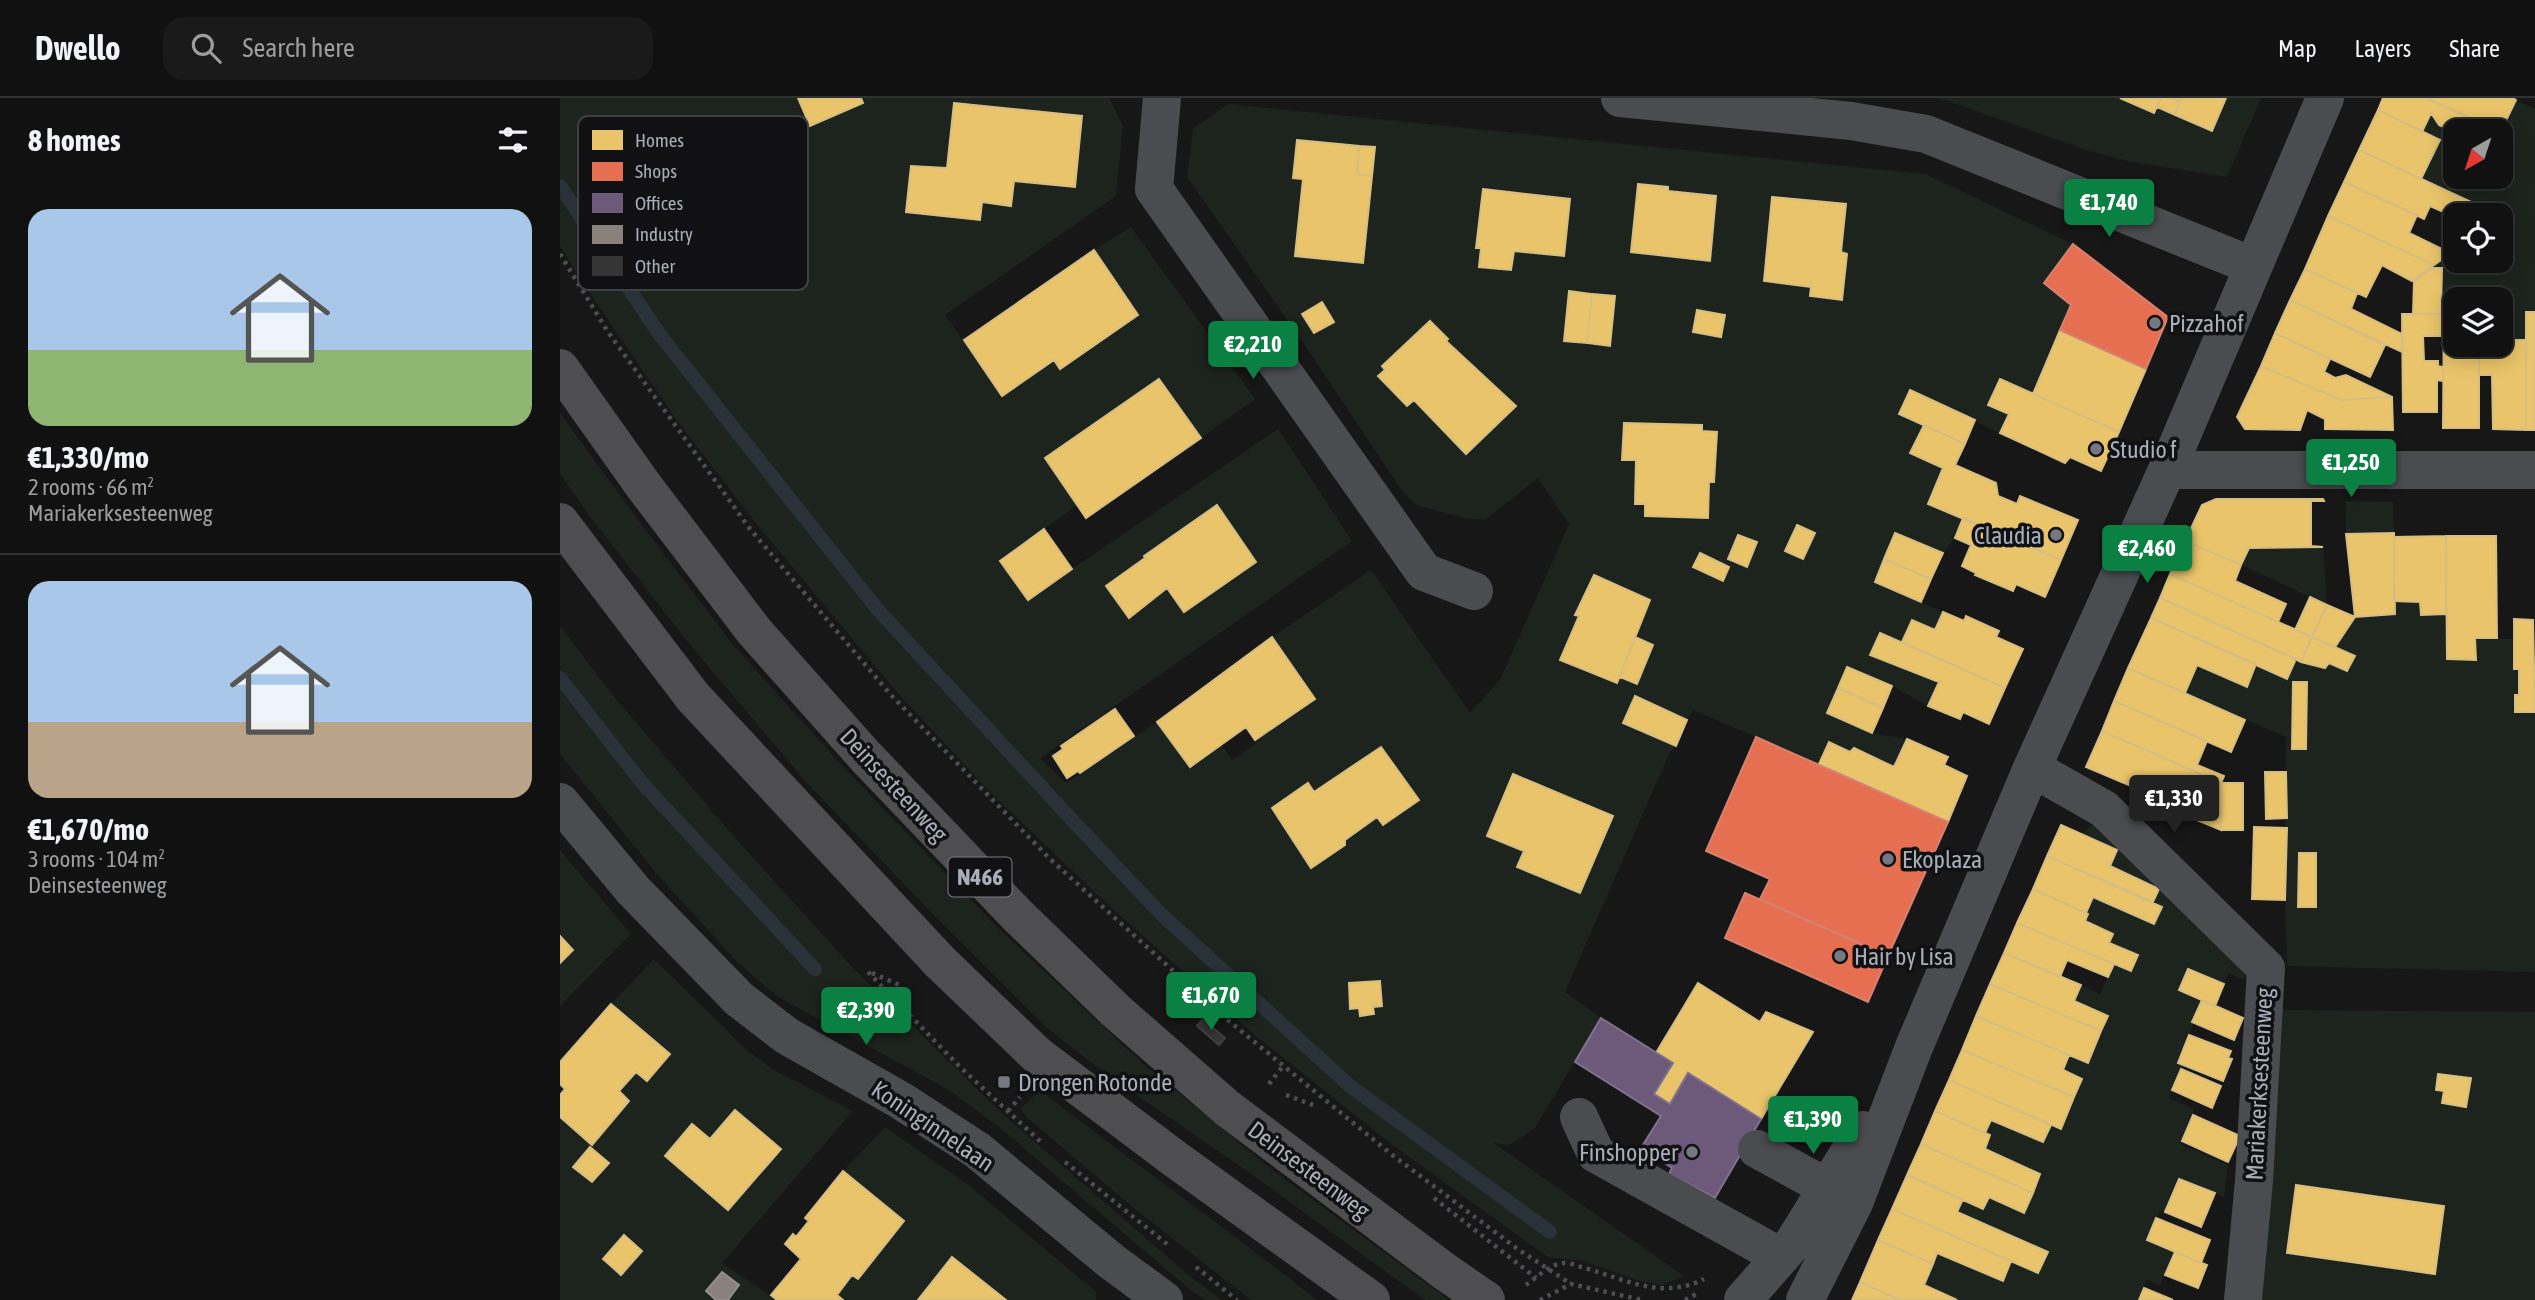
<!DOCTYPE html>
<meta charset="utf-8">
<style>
:root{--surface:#111;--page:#1a1a1a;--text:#f1f3f6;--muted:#9c9d9f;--line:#303131;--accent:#0b8043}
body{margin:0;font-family:"Asap Condensed",sans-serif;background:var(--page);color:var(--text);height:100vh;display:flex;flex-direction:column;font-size:26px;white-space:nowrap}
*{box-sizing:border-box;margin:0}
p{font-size:23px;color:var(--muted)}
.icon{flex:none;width:38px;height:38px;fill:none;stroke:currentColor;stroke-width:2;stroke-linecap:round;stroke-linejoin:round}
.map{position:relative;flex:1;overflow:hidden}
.drawer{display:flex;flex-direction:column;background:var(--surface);width:560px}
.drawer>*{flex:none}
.needle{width:46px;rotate:219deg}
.controls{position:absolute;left:1883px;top:21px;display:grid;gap:14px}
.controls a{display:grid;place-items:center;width:70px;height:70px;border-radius:14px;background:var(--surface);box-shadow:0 4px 18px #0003,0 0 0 2px var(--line);font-size:35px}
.price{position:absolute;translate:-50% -60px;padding:0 16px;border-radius:7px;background:var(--accent);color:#fff;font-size:23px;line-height:46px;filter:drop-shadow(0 2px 4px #0008)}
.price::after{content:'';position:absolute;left:50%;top:42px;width:21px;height:16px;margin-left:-10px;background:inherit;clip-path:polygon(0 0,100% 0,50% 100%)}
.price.current{background:#222;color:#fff}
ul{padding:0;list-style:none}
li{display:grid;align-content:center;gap:14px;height:371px;padding:0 28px}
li+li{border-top:2px solid var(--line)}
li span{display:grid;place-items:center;height:217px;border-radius:21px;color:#555}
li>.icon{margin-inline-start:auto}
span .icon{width:126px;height:126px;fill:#fffc;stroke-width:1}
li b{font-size:30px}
h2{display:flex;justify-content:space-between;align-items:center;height:84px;padding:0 28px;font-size:30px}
header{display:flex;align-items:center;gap:42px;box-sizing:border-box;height:98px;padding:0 35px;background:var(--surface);border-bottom:2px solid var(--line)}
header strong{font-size:33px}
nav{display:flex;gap:38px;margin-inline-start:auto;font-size:24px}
.search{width:490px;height:63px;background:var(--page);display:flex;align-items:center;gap:18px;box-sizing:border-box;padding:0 24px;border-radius:21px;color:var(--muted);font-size:26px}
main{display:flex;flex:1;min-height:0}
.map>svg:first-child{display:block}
.green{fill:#1d241e;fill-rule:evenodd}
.homes{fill:#e9c46a;stroke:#d6bd81;stroke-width:2}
.shops{fill:#e76f51;stroke:#d48270;stroke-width:2}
.offices{fill:#6d597a;stroke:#7f728d;stroke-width:2}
.industry{fill:#8a817c;stroke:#938e8e;stroke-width:2}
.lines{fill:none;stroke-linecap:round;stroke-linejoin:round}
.stream{stroke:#2a3239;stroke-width:14}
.building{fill:#353536;stroke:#3f4043;stroke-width:2}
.path{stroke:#4d4e52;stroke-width:4.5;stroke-dasharray:3.5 5;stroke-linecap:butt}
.minor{stroke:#4b4c50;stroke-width:38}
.highway{stroke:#4e4e51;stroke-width:38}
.poi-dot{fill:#757880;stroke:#111113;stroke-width:2.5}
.labels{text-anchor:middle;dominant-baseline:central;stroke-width:7;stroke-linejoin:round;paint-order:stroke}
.shield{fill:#111113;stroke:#7b7e86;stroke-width:2}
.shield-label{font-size:23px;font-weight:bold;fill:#a8adb8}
.poi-label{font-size:24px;fill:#a8adb8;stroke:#111113;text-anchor:start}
.street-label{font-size:24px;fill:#a8adb8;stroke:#111113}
.key{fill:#111113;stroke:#3e4045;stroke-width:2}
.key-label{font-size:19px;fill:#a8adb8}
</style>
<header>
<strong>Dwello</strong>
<div class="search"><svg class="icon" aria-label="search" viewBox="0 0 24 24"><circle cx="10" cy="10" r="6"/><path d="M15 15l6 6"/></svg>Search here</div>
<nav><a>Map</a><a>Layers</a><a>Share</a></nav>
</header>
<main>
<section class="drawer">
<h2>8 homes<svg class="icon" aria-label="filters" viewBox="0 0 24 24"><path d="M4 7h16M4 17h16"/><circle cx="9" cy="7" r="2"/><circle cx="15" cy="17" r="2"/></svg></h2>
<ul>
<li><span style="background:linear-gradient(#a9c7e8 65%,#8fb573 0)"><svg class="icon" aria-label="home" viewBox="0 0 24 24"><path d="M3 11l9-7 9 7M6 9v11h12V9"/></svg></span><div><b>€1,330/mo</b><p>2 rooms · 66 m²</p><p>Mariakerksesteenweg</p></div></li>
<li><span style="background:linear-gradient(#a9c7e8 65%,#b9a48a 0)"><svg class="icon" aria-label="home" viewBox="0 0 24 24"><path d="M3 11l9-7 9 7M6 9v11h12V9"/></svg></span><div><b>€1,670/mo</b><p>3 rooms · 104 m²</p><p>Deinsesteenweg</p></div></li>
</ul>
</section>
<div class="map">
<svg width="1975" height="1202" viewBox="0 0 1975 1202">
<rect width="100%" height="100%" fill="#171717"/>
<!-- green -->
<path class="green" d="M0 0H238L250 28 301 0H549L563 28 556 98 385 217 442 297 494 262 501 271 578 218 534 152 571 129 695 301 641 340 485 360 517 407 440 463 468 501 718 331 792 443 480 660 506 685 597 624 630 669 661 646 672 662 696 646 695 642 754 601 712 539 811 472 910 615 940 582 1009 426 978 380 926 421H908L856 407 843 394 749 253 627 79 633 31 668 6 1365 76 1513 146 1484 185 1511 207 1473 296 1440 281 1429 306 1449 316 1440 335 1350 292 1339 316 1364 327 1351 355 1383 370 1368 406 1403 420 1395 440 1383 455 1335 435 1315 484 1383 514 1375 532 1352 523 1342 544 1320 535 1310 557 1379 584 1368 608 1332 588 1287 569 1267 615 1312 635 1347 641 1334 669 1295 651 1290 654 1269 644 1259 666 1133 612 1127 622 1075 598 1063 625 1116 648 1110 654 1005 894 1041 920 975 1030 948 1048 932 1044 1124 1178 1102 1187 1079 1183 1024 1163 988 1159 834 1048 697 939 545 804 427 691 335 592 190 418 115 320 17 176 0 148ZM394 5 522 18 514 88 454 83 451 107 422 104 420 122 346 114 351 68 387 70ZM737 42 815 49 803 165 735 158 743 81 733 79ZM1078 86 1108 89V93L1156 99 1150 163 1071 154ZM923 92 1010 101 1004 158 954 153 951 172 919 169 921 150 916 149ZM1212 99 1285 107 1281 154 1287 156 1282 202 1250 198 1251 189 1204 183ZM1009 194 1055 198 1050 248 1004 243ZM762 204 773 223 754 235 742 216ZM870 223 887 241 886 243 955 308 854 302 847 308 819 277 825 271 823 268ZM1064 325 1142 327V333L1156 334 1154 384H1149L1148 420 1085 418V406L1075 405 1076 362 1062 361ZM657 407 696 464 624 514 607 490 589 502 591 505 569 520 547 488 585 460 584 458ZM1237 427 1255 435 1242 461 1225 453ZM1034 477 1089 502 1075 539 1093 547 1077 585 1060 579 1057 585 1019 518 1015 516ZM821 649 858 702 823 727 817 719 785 742 784 748 751 770 712 710 748 685 754 694ZM954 676 1053 718 1020 795 958 768 964 753 928 737Z
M1379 0H1560L1594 15 1601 0 1620 4 1615 17 1651 33 1666 0H1701L1667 79 1572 64 1526 52Z
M1956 2 1975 11V214L1966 242H1941V201H1884L1882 170H1872L1895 152V163H1941V117H1920L1923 110 1861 81 1880 42 1862 34 1871 15 1879 27 1895 35V79H1941V33Z
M0 315 82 427 175 549 287 673 435 827 581 964 715 1074 889 1202H865L687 1073 542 973 487 930 367 810 247 685 131 548 31 420 0 376Z
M1786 403 1833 404 1834 435 1786 436Z
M1763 449 1767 507 1681 467 1689 450Z
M1834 503 1860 504 1861 517 1886 516 1887 561 1915 562V540L1954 541V571H1959L1956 614H1975V874L1727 868 1725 802 1726 639 1625 595 1637 567 1687 589 1696 566 1727 581 1736 561 1765 570 1769 565 1787 573 1795 558 1775 549 1795 519 1834 516ZM1733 584H1747L1745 651 1732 650ZM1756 755V808H1738L1739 756Z
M0 528 51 595 170 734 291 868 444 1017 632 1180 662 1202H645L627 1189 439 1029 389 992 218 899 179 866 96 775 0 656Z
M1535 725 1685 869 1684 882 1668 875 1664 886 1628 872 1619 892 1642 902 1618 965 1623 967 1621 971 1609 1000 1634 1011 1621 1046 1668 1067 1664 1099 1619 1081 1605 1114 1600 1112 1587 1142 1615 1154 1600 1187 1586 1181 1579 1202H1397L1364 1188 1377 1155 1442 1183 1451 1163 1488 1154 1397 1114 1403 1101 1429 1099 1464 1114 1480 1076 1425 1051 1430 1037 1425 1035 1431 1022 1483 1044 1491 1027 1501 1030 1522 981 1503 972 1509 957 1528 965 1548 918 1514 903 1521 887 1540 896 1554 866 1571 873 1578 857 1549 845 1553 836 1525 823 1528 816 1526 815 1533 799 1594 825 1602 809 1593 804 1599 790 1550 768 1557 751 1521 736Z
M0 752 71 836 0 908Z
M94 861 189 954 214 972 293 1013 162 1165 217 1202H0V1019L33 1047 69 1003 59 993 76 974 87 983 109 956 51 906ZM64 1137 82 1153 61 1177 43 1161Z
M1718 912 1975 914V1202H1698ZM1878 976 1911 980 1906 1008 1882 1005 1884 993 1876 991ZM1736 1087 1884 1108 1875 1175 1727 1155Z
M480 992C571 1063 666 1130 757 1202H691L576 1112 471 1023 460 1011Z
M325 1029 411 1089 536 1194V1202H446L392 1159 358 1202H283L277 1197 292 1177 298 1181 283 1073Z"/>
<!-- homes -->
<path class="homes" d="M238 0H301L303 5 250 28Z
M1560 0H1601L1594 15Z
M1601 0H1612L1620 4 1615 17 1597 9Z
M1612 0H1666L1652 33 1615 17 1620 4Z
M1823 0H1866L1920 25 1917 33 1895 35 1879 27 1871 15 1862 34 1818 12Z
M1866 0H1952L1956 2 1941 33Z
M394 5 522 18 515 89 454 83 451 108 422 104 420 122 346 114 351 68 387 70Z
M1818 12 1880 42 1861 81 1799 52Z
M737 42 799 48 797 76 812 78 803 165 735 158 743 81 733 80Z
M799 48 815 49 812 78 797 76Z
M1799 52 1924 110 1920 117H1895V119L1870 108 1864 121 1784 84Z
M1784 84 1857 117 1849 135 1886 153 1881 162 1874 167 1768 118Z
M1078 86 1108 89V93L1156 98 1150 163 1071 154Z
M923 91 1010 101 1004 158 954 153 951 172 919 169 921 150H916Z
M1212 99 1286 106 1281 154 1287 156 1282 202 1250 198 1251 189 1204 183Z
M1768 118 1874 167 1852 183 1822 167 1806 199 1745 171Z
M534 152 578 217 500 271 494 262 442 298 404 242Z
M1872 170H1882L1881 216H1853L1854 184Z
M1745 171 1797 195 1791 211 1842 236V254L1730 202Z
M1009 193 1032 196 1027 245 1004 243Z
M1032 196 1055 198 1050 248 1027 245Z
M1884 201H1895V247H1919V330H1883Z
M1730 202 1825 247 1810 279 1715 235Z
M762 204 774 224 754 235 742 216Z
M1137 212 1165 217 1161 239 1133 234Z
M1966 214H1975V332H1966Z
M1842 216H1884V238H1863L1864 263H1878V268L1883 269V283L1877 282V314H1843Z
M870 223 888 241 886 243 956 308 906 356 854 302 847 308 818 278 825 272 822 268Z
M1500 232 1586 271 1559 334 1473 296Z
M1715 235 1770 261 1764 274 1775 280 1786 277 1832 299 1781 302 1701 268Z
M1941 242H1966V332L1933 331 1932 277H1919V247H1941Z
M1701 268 1781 302 1832 299 1833 332 1765 331V321L1747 312 1740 332 1685 331 1677 319Z
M599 281 641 340 526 420 485 360Z
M1440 281 1559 334 1541 373 1510 359 1505 365 1440 335 1449 316 1428 307Z
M1350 292 1415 322 1405 346 1339 316Z
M1064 325 1142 327V333L1157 334 1154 384H1149L1148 420 1085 418V406H1075L1076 362H1062Z
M1364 327 1405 346 1395 367 1436 385 1438 398 1457 406 1460 398 1518 422 1501 462 1368 406 1383 370 1350 355Z
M1656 401H1763L1764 403H1751V448L1763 449 1689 450 1681 467 1625 443 1642 407Z
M657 407 696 464 624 514 607 490 569 520 546 488 585 460 584 458Z
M1403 420 1501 462 1485 499 1456 486 1453 493 1415 477 1416 475 1402 468 1411 447 1395 440Z
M1237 427 1255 435 1243 461 1225 453Z
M484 431 512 471 468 502 440 463Z
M1335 435 1383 455 1371 481 1324 461Z
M1834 435 1835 516 1795 519 1786 436Z
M1178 437 1197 444 1187 469 1168 461Z
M1886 438V516L1861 517 1860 504 1834 503V439Z
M1886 438H1936L1937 540H1915L1916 562 1887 561Z
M1625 443 1681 467 1675 483 1726 506 1718 524 1610 476Z
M1140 455 1169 469 1163 483 1133 469Z
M1324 461 1371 481 1361 504 1315 484Z
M1610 476 1752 539 1741 564 1600 500Z
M1034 477 1090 502 1057 585 1000 562 1019 518 1015 517Z
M1750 499 1767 507 1752 539 1735 532Z
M1600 500 1736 561 1727 581 1591 520Z
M1767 507 1795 519 1775 549 1752 539Z
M1383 514 1404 523 1406 518 1439 533 1436 539 1463 551 1445 590 1342 544 1352 522 1375 532Z
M1591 520 1696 566 1687 589 1637 567 1625 595 1568 570Z
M1954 521 1973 522 1975 614H1955V597H1959V571H1954Z
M1320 535 1445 590 1429 626 1403 614 1400 621 1368 608 1379 584 1310 557Z
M712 539 755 601 695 642 686 629 630 669 597 624Z
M1075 539 1093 547 1077 586 1060 579Z
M1752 539 1795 558 1787 573 1769 565 1765 570 1741 564Z
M1287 569 1332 588 1323 610 1278 590Z
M1568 570 1685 622 1671 654 1554 603Z
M1733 584H1747L1746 651H1732Z
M1278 590 1323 610 1312 635 1267 615Z
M1075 598 1127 622 1116 648 1063 625Z
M1554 603 1647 643 1637 667 1664 678 1661 685 1542 633Z
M555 611 574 638 520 675 518 673 507 680 493 658 503 651 501 648Z
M1542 633 1661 685V732L1574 696 1576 690 1526 669Z
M1347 641 1388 659 1384 667 1407 678 1388 724 1259 666 1269 644 1290 654 1294 650 1334 669Z
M821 649 859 702 823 727 817 719 785 742V747L751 770 712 710 748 685 754 694Z
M1705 674H1726L1727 720 1706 721Z
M953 676 1053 718 1020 795 957 769 964 753 927 738Z
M1661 685H1683V732H1661Z
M1501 727 1557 752 1550 768 1599 791 1593 804 1487 758Z
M1694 729 1727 730 1725 802 1692 801Z
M1739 755H1756V809H1738Z
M1487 758 1602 809 1594 826 1533 799 1526 815 1473 791Z
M1473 791 1528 816 1525 823 1553 836 1549 845 1578 857 1571 873 1457 825Z
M1457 825 1554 866 1548 879 1507 862 1500 879 1444 855Z
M0 838 13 852 0 865Z
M1444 855 1521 887 1514 903 1548 918 1541 933 1430 886Z
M1628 871 1664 886 1655 908 1619 892Z
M820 883 822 908 813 909 814 916 800 918 799 910 790 911 789 885Z
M1138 885 1200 924 1206 914 1253 934 1201 1021 1128 975 1110 1006 1094 996 1113 965 1096 955Z
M1430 886 1541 933 1528 965 1416 918Z
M1642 902 1683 920 1674 942 1632 924Z
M51 906 110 956 87 983 76 974 59 993 69 1003 32 1047 0 1019V997L5 991 0 986V964Z
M1416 918 1509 957 1503 972 1522 981 1514 999 1402 952Z
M1629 937 1671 953 1668 960 1672 961 1663 983 1618 965Z
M1402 952 1514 999 1501 1031 1389 982Z
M1621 971 1661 988 1652 1010 1612 992Z
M1878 976 1911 980 1906 1009 1882 1005 1884 993 1876 992Z
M1389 982 1491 1027 1483 1044 1431 1022 1425 1035 1375 1013Z
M175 1012 221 1051 168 1112 105 1058 132 1026 150 1041Z
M1375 1013 1430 1037 1425 1051 1480 1076 1473 1095 1361 1046Z
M1633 1017 1680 1038 1668 1064 1622 1043Z
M1361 1046 1473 1095 1464 1115 1429 1099 1423 1111 1347 1077Z
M30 1049 49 1065 32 1084 13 1069Z
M283 1073 344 1123 298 1181 292 1177 277 1197 283 1202H217L211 1197 241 1161 225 1146 233 1136 236 1139 249 1123 245 1120Z
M1347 1077 1403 1101 1397 1114 1488 1154 1478 1175 1332 1111Z
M1619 1081 1655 1095 1641 1129 1605 1114Z
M1736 1087 1884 1108 1875 1176 1727 1155Z
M1332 1111 1451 1163 1443 1183 1377 1155 1373 1166 1318 1142Z
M1596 1120 1650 1142 1641 1165 1587 1142Z
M64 1137 82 1153 61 1177 43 1161Z
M1318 1142 1373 1166 1364 1187 1397 1202H1340L1300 1184Z
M1615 1154 1647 1167 1638 1190 1605 1177Z
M392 1159 446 1202H358Z
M1300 1184 1340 1202H1292Z
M1584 1190 1613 1202H1579Z"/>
<!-- shops -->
<path class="shops" d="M1513 146 1608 219 1586 271 1500 232 1511 207 1484 185Z
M1196 639 1388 724 1328 858 1200 801 1210 781 1146 753Z
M1185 795 1328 858 1308 904 1165 840Z"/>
<!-- offices -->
<path class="offices" d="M1041 920 1113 965 1094 996 1110 1006 1128 975 1201 1021 1155 1100 1109 1076 1112 1070 1081 1050 1101 1018 1015 964Z"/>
<!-- industry -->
<path class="industry" d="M162 1174 179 1187 168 1202H156L146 1193Z"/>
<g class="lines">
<!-- stream -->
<path class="stream" d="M0 88 100 237 318 512 513 723 602 817 790 988 990 1134
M0 580 83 686 255 871"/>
</g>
<!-- building -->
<path class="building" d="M643 921 665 940 659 947 637 928Z"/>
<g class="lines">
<!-- path -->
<path class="path" d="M0 156 48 234 190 431 331 597 490 761 664 919 831 1056 959 1152 1011 1186
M308 874 399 968 482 1045
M312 875 339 887
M709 986 723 968
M726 997 758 1009
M448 1013 460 999
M505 1064 607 1146
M874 1100 976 1180
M636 1169 677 1202
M966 1187C977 1179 990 1166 1004 1165 1010 1164 1019 1169 1025 1170 1067 1182 1102 1202 1144 1181
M980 1202 1011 1186 1082 1202
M1125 1202 1140 1194"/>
<!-- minor -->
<path class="minor" d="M602 0 594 91 864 474 914 493
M1060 0 1291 23 1366 36 1693 168
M1607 372H1975
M1472 670 1544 711 1706 870 1694 1083 1683 1202
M0 704 73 792 179 901 227 938 340 1002 417 1052 551 1163 604 1202
M1019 1019 1036 1056 1221 1159
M1197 1051 1290 1102
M1183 1202 1233 1145 1303 1032
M1245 1202 1294 1105 1354 949 1472 670 1607 372 1765 0"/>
<!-- highway -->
<path class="highway" d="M0 270 83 387 194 533 306 659 458 818 556 913 667 1010 884 1173 926 1202
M0 424 133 599 380 864 477 957 615 1061 811 1202"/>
</g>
<!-- markers -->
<g class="poi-dot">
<circle cx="1595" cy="225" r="7"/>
<circle cx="1536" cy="351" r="7"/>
<circle cx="1496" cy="437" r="7"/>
<circle cx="1328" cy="761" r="7"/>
<circle cx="1280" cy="858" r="7"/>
<rect x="437" y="977" width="14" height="14" rx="3.5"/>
<circle cx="1132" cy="1054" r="7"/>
</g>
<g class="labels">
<!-- shield labels -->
<rect class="shield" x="388.5" y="759.5" width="63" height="39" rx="5"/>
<g class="shield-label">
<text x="420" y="779">N466</text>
</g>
<!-- poi labels -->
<g class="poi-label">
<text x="1609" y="225">Pizzahof</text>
<text x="1550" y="351">Studio f</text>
<text x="1482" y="437" text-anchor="end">Claudia</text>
<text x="1342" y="761">Ekoplaza</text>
<text x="1294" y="858">Hair by Lisa</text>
<text x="458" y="984">Drongen Rotonde</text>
<text x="1118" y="1054" text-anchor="end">Finshopper</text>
</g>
<!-- street labels -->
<g class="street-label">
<text transform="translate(334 687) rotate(47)">Deinsesteenweg</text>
<text transform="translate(1699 986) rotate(-87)">Mariakerksesteenweg</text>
<text transform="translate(373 1028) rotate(34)">Koninginnelaan</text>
<text transform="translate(749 1072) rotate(37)">Deinsesteenweg</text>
</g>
</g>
<!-- legend -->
<rect x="18" y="18" width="230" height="174" rx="10" class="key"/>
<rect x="32" y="32" width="31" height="20" fill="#e9c46a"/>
<rect x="32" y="64" width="31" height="19" fill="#e76f51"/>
<rect x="32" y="95" width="31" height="20" fill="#6d597a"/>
<rect x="32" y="127" width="31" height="19" fill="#8a817c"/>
<rect x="32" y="158" width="31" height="20" fill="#353536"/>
<g class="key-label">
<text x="75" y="49">Homes</text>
<text x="75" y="80">Shops</text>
<text x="75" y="112">Offices</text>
<text x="75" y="143">Industry</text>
<text x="75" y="175">Other</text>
</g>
</svg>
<div class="controls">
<a><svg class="needle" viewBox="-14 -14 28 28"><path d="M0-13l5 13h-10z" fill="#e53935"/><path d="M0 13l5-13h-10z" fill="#9c9d9f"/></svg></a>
<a><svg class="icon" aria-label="locate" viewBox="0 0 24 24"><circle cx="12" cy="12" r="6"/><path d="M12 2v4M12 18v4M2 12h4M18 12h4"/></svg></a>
<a><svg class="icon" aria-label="layers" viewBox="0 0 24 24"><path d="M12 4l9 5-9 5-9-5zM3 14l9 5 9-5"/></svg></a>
</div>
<b class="price" style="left:1549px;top:141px">€1,740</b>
<b class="price" style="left:693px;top:283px">€2,210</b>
<b class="price" style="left:1791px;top:401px">€1,250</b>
<b class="price" style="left:1587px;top:487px">€2,460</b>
<b class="price current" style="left:1614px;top:737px">€1,330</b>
<b class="price" style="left:651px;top:934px">€1,670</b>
<b class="price" style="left:306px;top:949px">€2,390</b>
<b class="price" style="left:1253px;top:1058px">€1,390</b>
</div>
</main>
